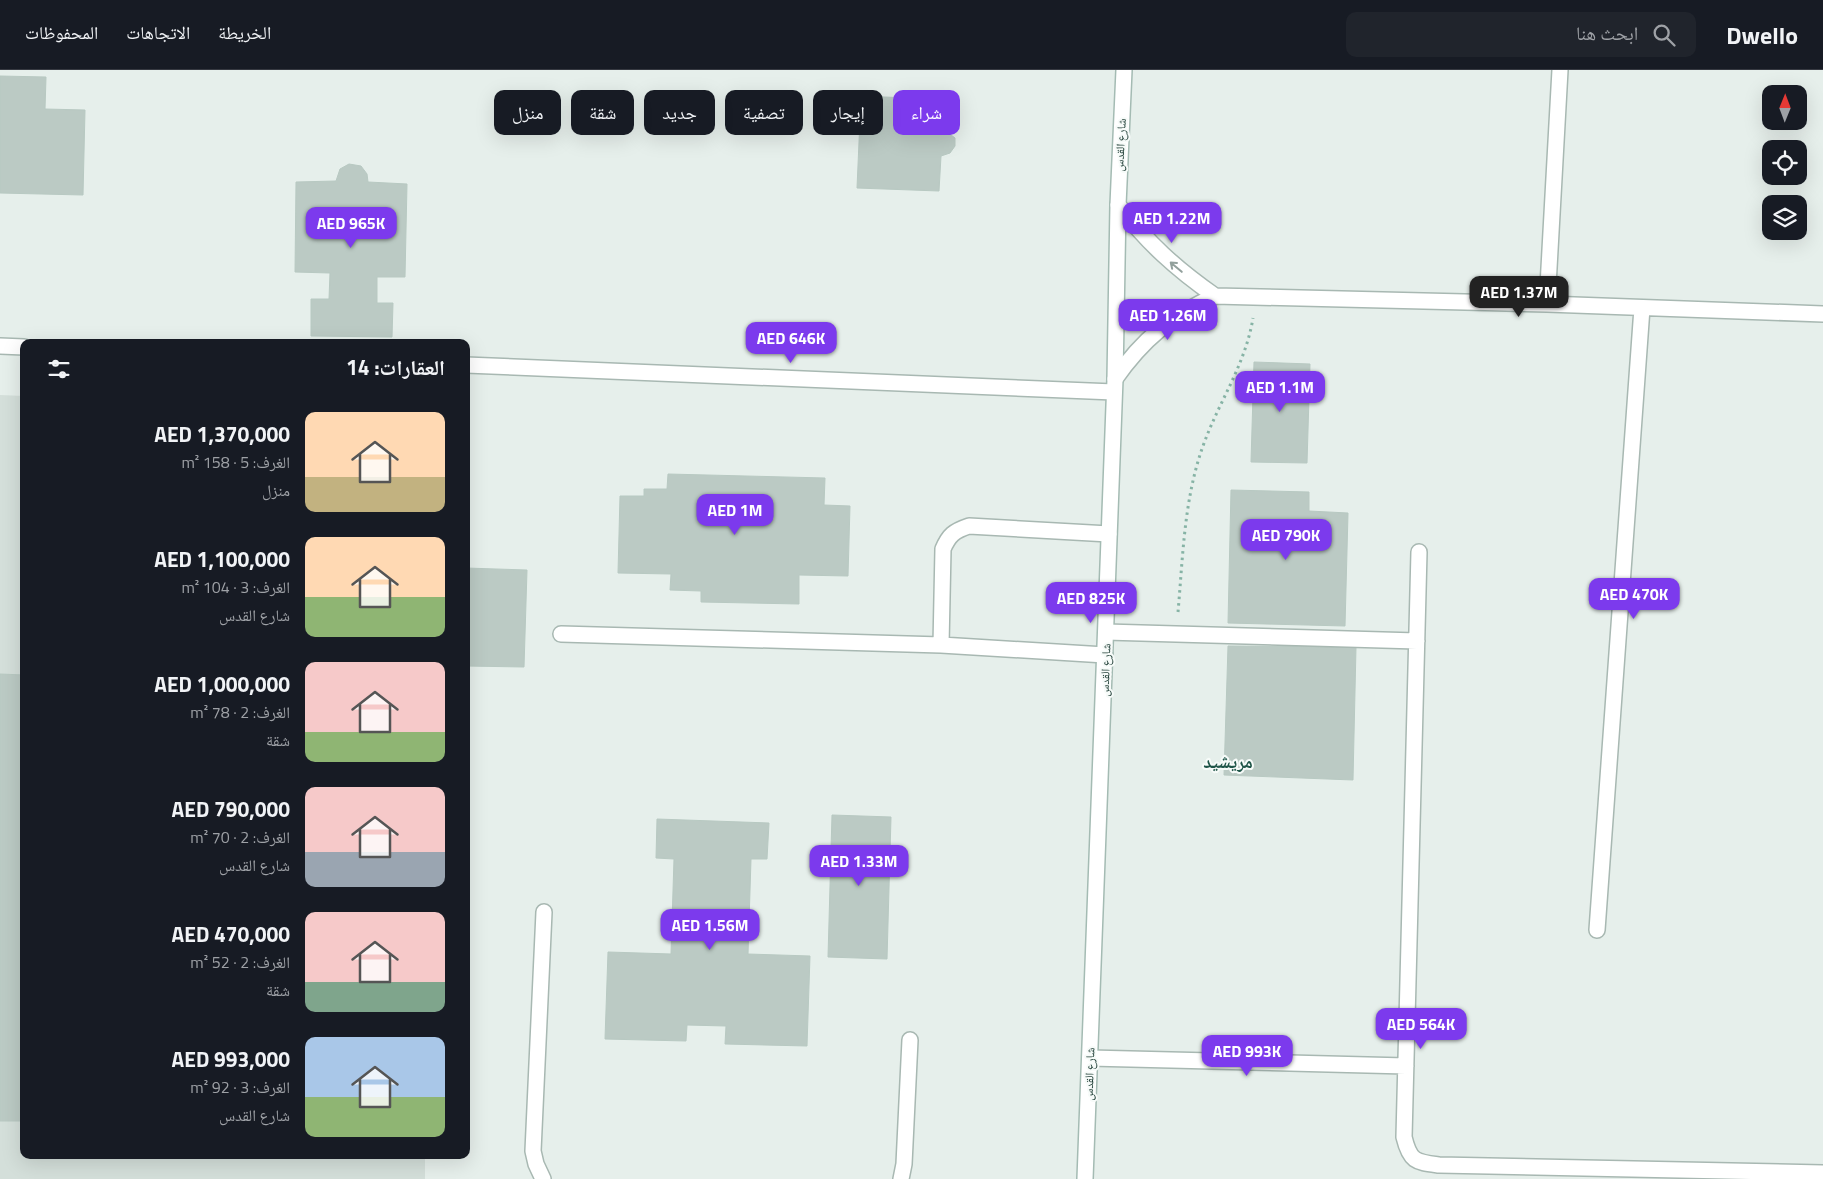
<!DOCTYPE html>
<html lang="ar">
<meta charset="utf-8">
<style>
:root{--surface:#171b24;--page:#20242c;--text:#f1f3f6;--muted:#9ea1a6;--line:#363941;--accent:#7c3aed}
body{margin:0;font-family:"Titillium Web","Noto Naskh Arabic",sans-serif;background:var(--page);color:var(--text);direction:rtl;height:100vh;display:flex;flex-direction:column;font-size:19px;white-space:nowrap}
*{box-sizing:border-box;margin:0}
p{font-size:16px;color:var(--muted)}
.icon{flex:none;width:28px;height:28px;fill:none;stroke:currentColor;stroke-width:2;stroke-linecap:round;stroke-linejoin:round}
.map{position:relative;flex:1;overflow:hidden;direction:ltr}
.drawer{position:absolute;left:20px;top:269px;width:450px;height:820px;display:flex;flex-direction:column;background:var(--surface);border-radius:10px;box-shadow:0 5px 20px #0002;direction:rtl}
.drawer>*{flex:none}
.guide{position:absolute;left:485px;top:20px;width:475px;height:45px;direction:rtl;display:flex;gap:10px}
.needle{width:32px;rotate:1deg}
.buttons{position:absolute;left:1762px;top:15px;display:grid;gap:10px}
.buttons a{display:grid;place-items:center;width:45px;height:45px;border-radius:10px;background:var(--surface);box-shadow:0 5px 20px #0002;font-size:25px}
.price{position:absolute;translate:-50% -42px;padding:0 11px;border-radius:10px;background:var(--accent);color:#fff;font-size:16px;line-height:32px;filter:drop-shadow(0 1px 2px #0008)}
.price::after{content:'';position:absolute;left:50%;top:30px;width:15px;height:11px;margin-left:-8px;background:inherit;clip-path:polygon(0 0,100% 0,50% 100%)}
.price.on{background:#222;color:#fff}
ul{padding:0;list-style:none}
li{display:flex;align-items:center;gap:15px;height:125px;padding:0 25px}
li span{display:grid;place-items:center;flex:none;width:140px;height:100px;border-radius:10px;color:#555}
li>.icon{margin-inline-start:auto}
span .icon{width:60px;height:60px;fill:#fffc;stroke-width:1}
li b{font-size:21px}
h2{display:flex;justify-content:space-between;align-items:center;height:60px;padding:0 25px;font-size:21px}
.pill{padding:0 18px;border-radius:10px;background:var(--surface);box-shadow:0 5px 20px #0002;font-size:18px;line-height:45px}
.pill.on{background:var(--accent);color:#fff}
header{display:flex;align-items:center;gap:30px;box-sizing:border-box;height:70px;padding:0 25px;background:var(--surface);border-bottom:1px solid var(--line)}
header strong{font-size:24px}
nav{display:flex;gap:28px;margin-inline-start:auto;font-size:18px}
.search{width:350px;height:45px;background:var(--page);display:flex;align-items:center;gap:12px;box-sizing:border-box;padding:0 18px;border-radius:10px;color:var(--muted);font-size:19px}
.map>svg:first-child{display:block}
.built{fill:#d4dfda}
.building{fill:#bbcac4;stroke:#b8c9c2}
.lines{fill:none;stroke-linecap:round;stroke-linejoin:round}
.lane-casing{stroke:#a8b8b2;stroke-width:18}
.street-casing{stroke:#a8b8b2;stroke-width:18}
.secondary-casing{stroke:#a4bbb3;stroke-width:18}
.path{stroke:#86b3a5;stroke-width:3;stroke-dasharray:2.5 4;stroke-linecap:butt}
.lane{stroke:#fff;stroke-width:15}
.street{stroke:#fff;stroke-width:15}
.secondary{stroke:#fff;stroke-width:15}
.oneway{stroke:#92a09c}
.labels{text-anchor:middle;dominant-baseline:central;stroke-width:4;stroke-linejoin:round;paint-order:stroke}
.street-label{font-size:12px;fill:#24423a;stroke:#f7fbf9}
.district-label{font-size:18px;font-weight:bold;fill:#1f5548;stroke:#f7fbf9}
</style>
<header>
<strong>Dwello</strong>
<div class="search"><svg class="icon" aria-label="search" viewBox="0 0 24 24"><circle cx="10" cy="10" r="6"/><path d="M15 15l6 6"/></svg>ابحث هنا</div>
<nav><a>الخريطة</a><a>الاتجاهات</a><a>المحفوظات</a></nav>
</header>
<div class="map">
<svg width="1823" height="1109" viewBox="0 0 1823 1109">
<rect width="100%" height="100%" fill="#e6efeb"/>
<!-- built -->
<path class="built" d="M0 325 24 326V1085H425V1109H0Z"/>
<!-- building -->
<path class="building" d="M0 6 46 7 45 39 85 40 83 125 0 123Z
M861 26 931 29V36L947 37 946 61 955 68V76L950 83 941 86 939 121 857 118Z
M349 94 361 96 367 104 368 112 407 114 405 207H377V233H393L392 267 311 266V229H329L330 203 295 202 296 112 336 111 340 99Z
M1254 292 1310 294 1307 393 1251 392Z
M668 404 825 408 824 435 850 436 848 506 799 505V534L701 532V521L670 520 671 504 618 503 620 426H644V419H667Z
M1231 420 1309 422V441L1348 443 1345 556 1228 553Z
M466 498 527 500 524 597 466 596Z
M1228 576 1356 577 1353 710 1224 705Z
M0 604 24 605V1051H0Z
M832 745 891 747 887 889 828 887Z
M657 749 769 753 767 789H751L748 884 810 886 807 976 725 974 726 956 687 955 686 971 605 969 608 882 671 884 674 789 656 788Z"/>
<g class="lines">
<defs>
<path id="lane" d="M561 564 941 575 1105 585
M941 575 943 479C949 465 954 461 969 456L1109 464
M543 1109 536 1094 533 1081 544 842
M901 1109 904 1094 910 970"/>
<path id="street" d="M1118 135C1148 173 1175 198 1215 226
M1547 234 1560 0
M0 276 24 277
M466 295 1114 322
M1115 309C1142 270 1172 245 1215 226L1547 234 1823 244
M1419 482 1404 1067C1410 1092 1416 1092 1439 1095L1823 1103
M1106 562 1417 571
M1597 860 1642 238
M1090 988 1406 996"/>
<path id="secondary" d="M1085 1109 1115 309 1118 135 1124 0"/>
</defs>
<!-- lane casing -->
<use href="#lane" class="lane-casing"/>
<!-- street casing -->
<use href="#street" class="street-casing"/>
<!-- secondary casing -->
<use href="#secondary" class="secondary-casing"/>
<!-- path -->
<path class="path" d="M1178 542C1183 486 1184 429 1203 376 1219 331 1245 296 1253 248"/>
<!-- lane -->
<use href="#lane" class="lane"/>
<!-- street -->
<use href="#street" class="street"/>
<!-- secondary -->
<use href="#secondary" class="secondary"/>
</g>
<!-- one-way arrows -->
<defs><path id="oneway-shaft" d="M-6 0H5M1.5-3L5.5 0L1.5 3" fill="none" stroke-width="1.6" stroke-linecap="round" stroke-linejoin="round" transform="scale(1.25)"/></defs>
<use class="oneway" href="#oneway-shaft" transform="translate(1176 197) rotate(-140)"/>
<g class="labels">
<!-- street labels -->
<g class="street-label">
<text transform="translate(1120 75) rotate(-87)">شارع القدس</text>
<text transform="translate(1105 600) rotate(-88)">شارع القدس</text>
<text transform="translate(1089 1004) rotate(-88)">شارع القدس</text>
</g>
<!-- district labels -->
<g class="district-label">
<text x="1228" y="691">مريشيد</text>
</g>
</g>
</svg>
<div class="buttons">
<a><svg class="needle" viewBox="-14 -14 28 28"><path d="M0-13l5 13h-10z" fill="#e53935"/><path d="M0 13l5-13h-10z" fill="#9ea1a6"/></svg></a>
<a><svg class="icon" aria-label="locate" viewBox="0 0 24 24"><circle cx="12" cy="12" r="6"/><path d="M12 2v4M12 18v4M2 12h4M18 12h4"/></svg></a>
<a><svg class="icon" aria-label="layers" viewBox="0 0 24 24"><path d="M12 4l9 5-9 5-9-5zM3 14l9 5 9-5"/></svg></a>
</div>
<b class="price" style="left:1172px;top:174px">AED 1.22M</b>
<b class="price" style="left:351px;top:179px">AED 965K</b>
<b class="price on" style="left:1519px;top:248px">AED 1.37M</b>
<b class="price" style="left:1168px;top:271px">AED 1.26M</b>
<b class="price" style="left:791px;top:294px">AED 646K</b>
<b class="price" style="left:1280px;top:343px">AED 1.1M</b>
<b class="price" style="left:735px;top:466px">AED 1M</b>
<b class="price" style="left:1286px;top:491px">AED 790K</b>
<b class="price" style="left:1634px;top:550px">AED 470K</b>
<b class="price" style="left:1091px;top:554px">AED 825K</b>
<b class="price" style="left:859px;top:817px">AED 1.33M</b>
<b class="price" style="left:710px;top:881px">AED 1.56M</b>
<b class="price" style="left:1421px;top:980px">AED 564K</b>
<b class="price" style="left:1247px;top:1007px">AED 993K</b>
<div class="guide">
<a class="pill on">شراء</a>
<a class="pill">إيجار</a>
<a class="pill">تصفية</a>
<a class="pill">جديد</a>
<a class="pill">شقة</a>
<a class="pill">منزل</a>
</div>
<section class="drawer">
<h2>العقارات: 14<svg class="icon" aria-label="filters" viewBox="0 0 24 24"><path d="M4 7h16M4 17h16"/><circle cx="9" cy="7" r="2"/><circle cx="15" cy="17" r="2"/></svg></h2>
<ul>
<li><span style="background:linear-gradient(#ffd9b3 65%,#c2b280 0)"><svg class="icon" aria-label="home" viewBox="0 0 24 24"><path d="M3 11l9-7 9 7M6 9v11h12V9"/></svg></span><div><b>AED 1,370,000</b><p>الغرف: 5 · 158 m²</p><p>منزل</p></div></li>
<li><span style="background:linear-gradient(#ffd9b3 60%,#8fb573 0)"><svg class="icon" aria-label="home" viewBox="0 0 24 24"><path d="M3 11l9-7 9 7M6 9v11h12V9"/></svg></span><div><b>AED 1,100,000</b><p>الغرف: 3 · 104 m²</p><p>شارع القدس</p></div></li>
<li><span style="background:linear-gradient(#f6c9c9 70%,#8fb573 0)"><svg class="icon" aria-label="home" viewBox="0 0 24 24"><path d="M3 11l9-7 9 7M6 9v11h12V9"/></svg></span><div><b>AED 1,000,000</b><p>الغرف: 2 · 78 m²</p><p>شقة</p></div></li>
<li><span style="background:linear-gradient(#f6c9c9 65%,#9aa5b1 0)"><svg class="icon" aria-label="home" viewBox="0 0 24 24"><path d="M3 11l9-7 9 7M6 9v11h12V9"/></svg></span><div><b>AED 790,000</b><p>الغرف: 2 · 70 m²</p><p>شارع القدس</p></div></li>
<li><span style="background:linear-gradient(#f6c9c9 70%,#7fa58c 0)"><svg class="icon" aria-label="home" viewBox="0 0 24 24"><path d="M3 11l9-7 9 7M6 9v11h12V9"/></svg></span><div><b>AED 470,000</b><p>الغرف: 2 · 52 m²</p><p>شقة</p></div></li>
<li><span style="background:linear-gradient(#a9c7e8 60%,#8fb573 0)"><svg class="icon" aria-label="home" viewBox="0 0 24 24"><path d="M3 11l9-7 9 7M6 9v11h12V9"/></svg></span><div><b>AED 993,000</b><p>الغرف: 3 · 92 m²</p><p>شارع القدس</p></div></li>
</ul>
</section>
</div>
